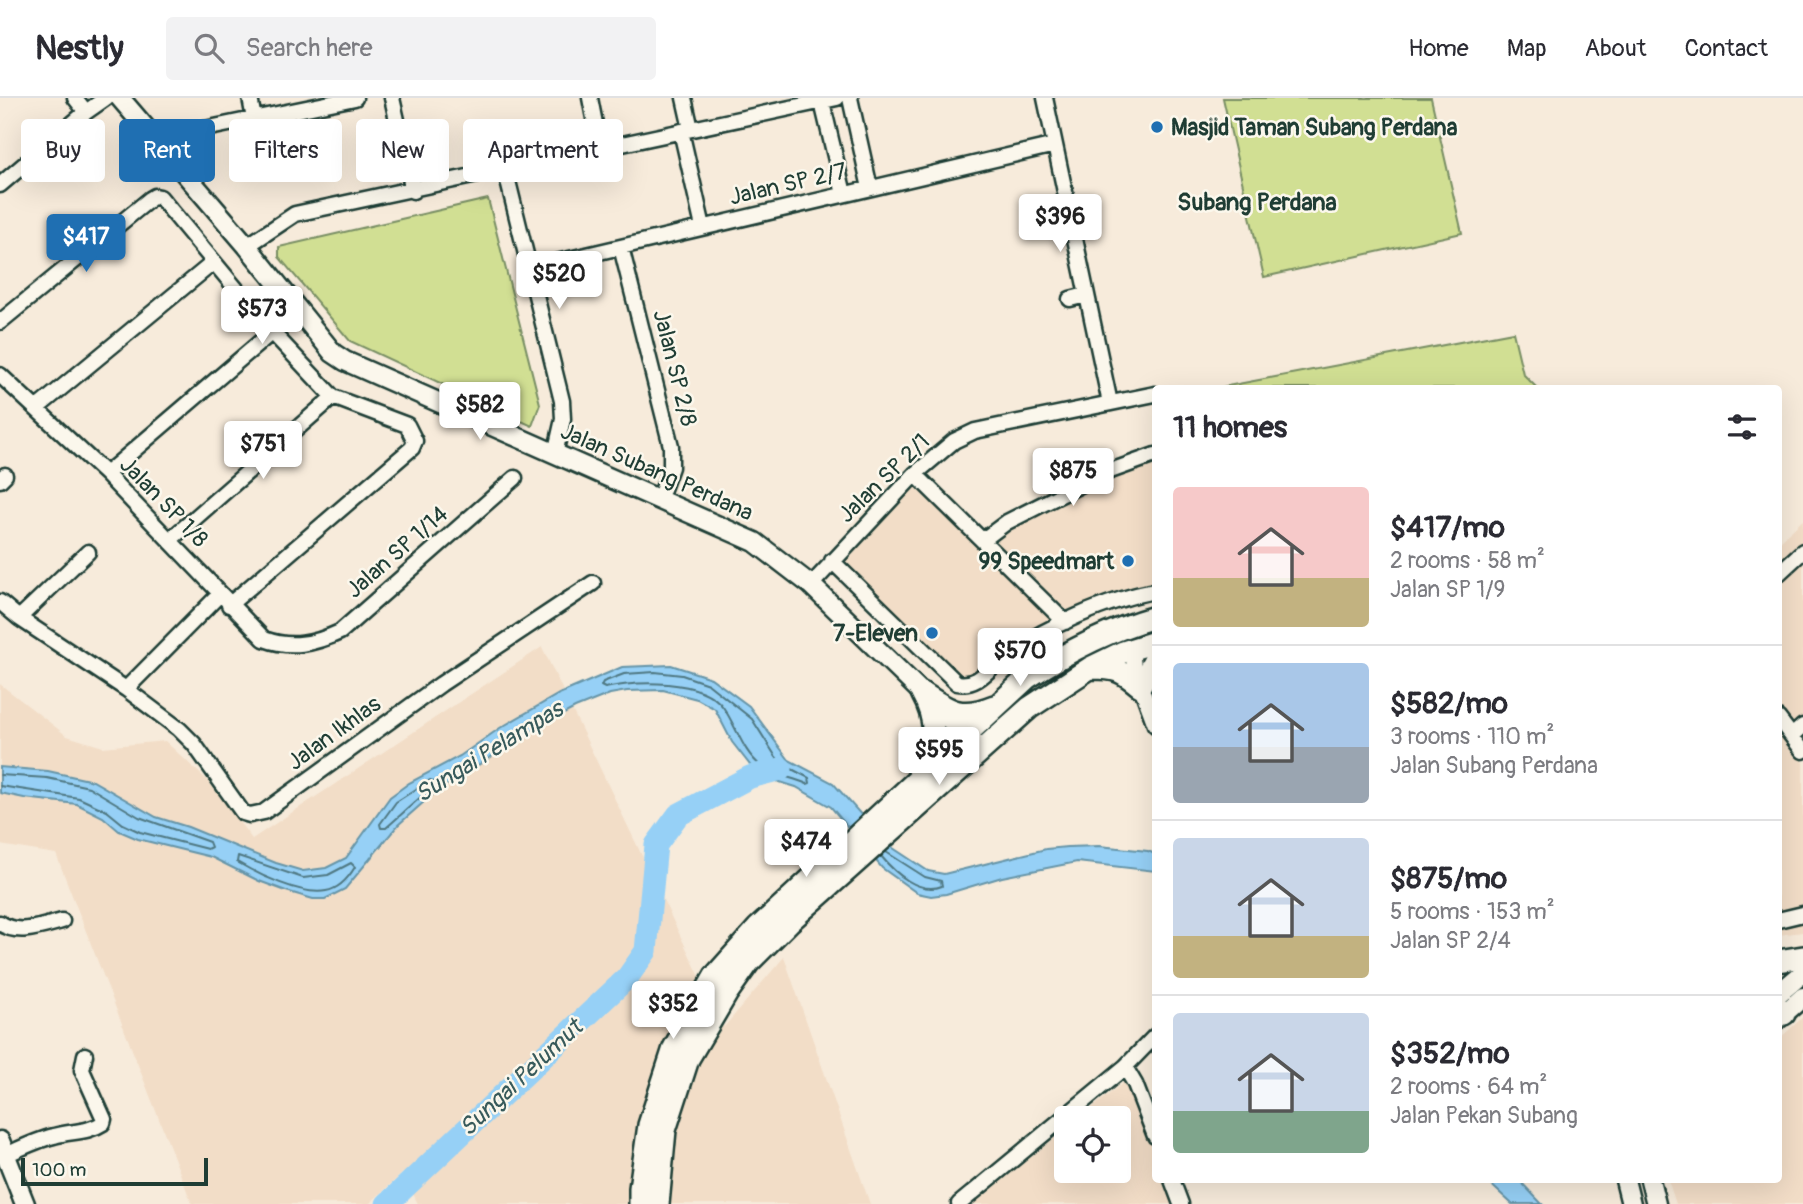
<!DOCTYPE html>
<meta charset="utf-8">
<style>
:root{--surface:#fff;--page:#f2f2f3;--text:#2b2b33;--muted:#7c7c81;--line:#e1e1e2;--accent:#1f6fb2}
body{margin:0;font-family:Pangolin,sans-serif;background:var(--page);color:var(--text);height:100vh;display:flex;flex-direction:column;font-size:26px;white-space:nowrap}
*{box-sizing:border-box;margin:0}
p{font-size:23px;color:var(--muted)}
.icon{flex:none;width:38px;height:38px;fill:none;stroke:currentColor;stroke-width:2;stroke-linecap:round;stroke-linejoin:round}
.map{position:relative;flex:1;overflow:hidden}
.details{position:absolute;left:1152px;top:287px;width:630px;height:798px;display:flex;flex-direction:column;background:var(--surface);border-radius:7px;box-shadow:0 7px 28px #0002}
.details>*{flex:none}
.hud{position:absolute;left:21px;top:21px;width:665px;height:63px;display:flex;gap:14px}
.tools{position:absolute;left:1054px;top:1008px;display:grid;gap:14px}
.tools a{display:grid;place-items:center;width:77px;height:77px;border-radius:7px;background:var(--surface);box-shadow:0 7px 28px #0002;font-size:35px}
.scale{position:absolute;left:21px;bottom:18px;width:187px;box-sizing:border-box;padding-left:7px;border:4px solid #1f3d34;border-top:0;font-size:19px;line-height:24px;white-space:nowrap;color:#1f3d34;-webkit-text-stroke:5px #fbf7ec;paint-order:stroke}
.price{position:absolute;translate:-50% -60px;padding:0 16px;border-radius:7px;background:#fff;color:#222;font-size:23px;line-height:46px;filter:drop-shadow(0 2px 4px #0008)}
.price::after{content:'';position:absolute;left:50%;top:42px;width:21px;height:16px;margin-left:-10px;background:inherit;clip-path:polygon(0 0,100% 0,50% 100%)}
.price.current{background:var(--accent);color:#fff}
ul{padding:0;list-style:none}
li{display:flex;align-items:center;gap:21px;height:175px;padding:0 21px}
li+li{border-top:2px solid var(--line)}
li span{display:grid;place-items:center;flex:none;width:196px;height:140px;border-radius:7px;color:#555}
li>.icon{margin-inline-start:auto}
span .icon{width:84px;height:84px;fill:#fffc;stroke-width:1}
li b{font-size:30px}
h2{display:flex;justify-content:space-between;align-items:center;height:84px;padding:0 21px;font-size:30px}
.tag{padding:0 24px;border-radius:7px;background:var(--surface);box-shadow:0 7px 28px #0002;font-size:24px;line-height:63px}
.tag.current{background:var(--accent);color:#fff}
header{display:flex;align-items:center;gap:42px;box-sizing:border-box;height:98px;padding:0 35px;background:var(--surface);border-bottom:2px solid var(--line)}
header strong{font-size:33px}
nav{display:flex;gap:38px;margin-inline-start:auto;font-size:24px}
.search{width:490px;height:63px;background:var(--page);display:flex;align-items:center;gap:18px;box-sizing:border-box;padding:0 24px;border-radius:7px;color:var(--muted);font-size:26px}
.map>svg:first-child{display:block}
.built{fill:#f2ddc7}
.green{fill:#d1df93;stroke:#788e64;stroke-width:2}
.water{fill:#96d0f6;stroke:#6695a8;stroke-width:2}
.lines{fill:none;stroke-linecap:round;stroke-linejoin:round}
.shore{stroke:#4f7882;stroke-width:2}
.river{stroke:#96d0f6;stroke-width:23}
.minor-casing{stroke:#1f3d34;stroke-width:19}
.tertiary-casing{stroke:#1f3d34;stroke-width:23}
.secondary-casing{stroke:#1f3d34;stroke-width:26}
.minor{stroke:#fbf7ec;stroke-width:14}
.tertiary{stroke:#fbf7ec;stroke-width:18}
.secondary{stroke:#fbf7ec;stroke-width:21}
.poi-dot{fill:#1f6fb2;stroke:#fbf7ec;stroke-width:2.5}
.labels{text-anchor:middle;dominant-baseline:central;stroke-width:5;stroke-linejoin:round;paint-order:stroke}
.poi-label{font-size:23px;font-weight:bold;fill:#1f3d34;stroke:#fbf7ec;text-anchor:end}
.street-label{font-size:23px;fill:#1f3d34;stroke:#fbf7ec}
.neighbourhood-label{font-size:24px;font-weight:bold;fill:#1f3d34;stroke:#fbf7ec}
.water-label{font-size:24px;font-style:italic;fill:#375a5b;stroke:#fbf7ec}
</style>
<header>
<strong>Nestly</strong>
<div class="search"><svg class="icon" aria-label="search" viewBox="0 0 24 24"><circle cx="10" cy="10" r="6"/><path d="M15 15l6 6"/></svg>Search here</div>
<nav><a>Home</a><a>Map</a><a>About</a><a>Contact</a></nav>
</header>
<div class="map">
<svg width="1803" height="1106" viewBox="0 0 1803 1106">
<rect width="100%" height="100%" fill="#f7ebdb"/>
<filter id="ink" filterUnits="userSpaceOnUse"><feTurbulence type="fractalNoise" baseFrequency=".0143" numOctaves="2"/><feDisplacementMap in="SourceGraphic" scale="14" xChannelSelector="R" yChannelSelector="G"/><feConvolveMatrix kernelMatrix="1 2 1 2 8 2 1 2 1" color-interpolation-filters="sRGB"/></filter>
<g filter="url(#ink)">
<!-- built -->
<path class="built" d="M1155 361V488L1118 496 978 576 958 581 840 463 915 383 982 450 1010 428 1102 381Z
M1803 422V834L1778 837V445Z
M542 549 724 929 784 859 870 1106H418L403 1075 369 1106H192L56 756 0 747V586L67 638 103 649 165 643 208 683 252 741Z
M1803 919V1106H1676L1668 1082H1778V942Z
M1125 983 1155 1058V1082H1164L1174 1106H973L1066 1031V1073H1118V1020H1080Z"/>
<!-- green -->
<path class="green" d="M1223 0H1431L1462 135 1264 179Z
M488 101 540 306 532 328 350 243 279 159V149Z
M1513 234 1523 276 1537 290H1217Z"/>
<!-- water -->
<path class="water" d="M671 567 711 580 749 608 789 662 833 685 887 746 928 773 944 776 1046 751 1067 749 1099 748 1148 753 1155 756V773L1077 764 1002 779 946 796 931 798 917 795 882 770 831 709 796 689 767 680 750 667 732 644 715 611 697 601 663 592 627 593 610 596 575 610 537 630 440 691 425 703 398 727 345 791 325 801H313L286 793 259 783 211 759 138 741 119 733 103 719 77 706 24 700 0 695V669L48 673 93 683 156 719 188 729 276 765 303 773 326 770 346 760 390 699 409 685 460 658 500 630 559 596 622 569Z
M1486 1082H1519L1542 1106H1512Z"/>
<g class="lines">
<!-- shore -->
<path class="shore" d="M655 574 682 577 708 586 752 621 776 659 784 667 809 680 810 685 807 686C792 679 774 678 761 668 742 653 737 629 723 609 702 580 636 583 605 590L601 588 603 584 624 576Z
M0 677 47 680 89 689 139 719 209 744 211 749 207 751 140 734 123 726 107 713 79 700 0 688
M430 682 434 684 433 688 386 730H381L380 726 396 704Z
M238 758 303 780 328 777 351 765 355 769C349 779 339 791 326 793 302 798 257 776 237 764Z
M881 758C895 775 919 797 942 788L941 783 925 779 886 754"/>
<!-- river -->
<path class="river" d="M387 1106 627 880 646 853 656 747 678 717 750 679 781 671"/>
<defs>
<path id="minor" d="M75 0 86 14
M250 0 254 21
M392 0 413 93
M590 0 600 51
M684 0 691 31
M850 0 870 90
M1045 0 1110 305
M822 4 844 96
M195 33 355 0
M681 33 703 129
M505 71 562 303 563 321 555 356
M0 87 86 14 106 0
M247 148 295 116 837 0
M621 149 671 348V369L659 402
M531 170 1055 47
M1070 201 1086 197
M0 224 150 101 155 98 160 99 272 234 333 299 407 327 415 343 412 350 229 507
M0 277 106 376 264 541C291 551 314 546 340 534L515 380
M37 310 214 164
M106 376 272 234
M915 376 1065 524
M0 382 5 377
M170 442 333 299
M983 442 1007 424 1102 376 1155 357
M832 463 957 585C980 589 990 568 1006 557 1044 530 1109 501 1155 493
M1778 476 1803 453
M811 487 915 376 954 343 975 333 1155 296
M0 504 19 520 126 591 179 631 194 646 243 715 250 717 264 714 441 586 593 485
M19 520 88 454
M1132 550 1134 570 1155 627
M126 591 220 496
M1778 620 1803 653
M1792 638 1803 628
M1778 822 1803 816
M0 825C18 838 43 828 62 823
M1125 969 1135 986 1155 1038
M6 1057C21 1050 37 1042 54 1038 70 1033 88 1035 103 1025L104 1021 82 972 85 957
M1172 1082 1181 1106
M959 1106 1125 969 1155 938"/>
<path id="tertiary" d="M120 0 247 148 333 255 345 263 755 444 811 487 981 652
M1778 896 1803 875
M1778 921 1803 899
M0 1043 25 1106
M1625 1082 1631 1106
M1650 1082 1656 1106"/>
<path id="secondary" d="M1093 570C1117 570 1122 573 1140 588L1155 561
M924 596C951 614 962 621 994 608
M919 672C938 647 937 622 922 595
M1778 863 1803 859
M1778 909 1784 916
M640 1106V1090L649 1027 674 950 715 878 758 830 1027 580C1068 553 1109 532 1155 519
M658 1106 665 1032 688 961 727 895 749 864 789 824 1029 610 1090 570 1123 554 1155 544"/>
</defs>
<!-- minor casing -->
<use href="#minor" class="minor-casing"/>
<!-- tertiary casing -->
<use href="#tertiary" class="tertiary-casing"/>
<!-- secondary casing -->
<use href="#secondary" class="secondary-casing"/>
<!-- minor -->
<use href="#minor" class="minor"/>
<!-- tertiary -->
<use href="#tertiary" class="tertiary"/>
<!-- secondary -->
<use href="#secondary" class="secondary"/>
</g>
</g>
<!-- markers -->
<g class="poi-dot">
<circle cx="1157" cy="29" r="7"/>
<circle cx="1128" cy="463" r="7"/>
<circle cx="932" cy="535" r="7"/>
</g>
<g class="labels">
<!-- poi labels -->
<g class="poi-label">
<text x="1171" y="29" text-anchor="start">Masjid Taman Subang Perdana</text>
<text x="1114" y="463">99 Speedmart</text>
<text x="918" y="535">7-Eleven</text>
</g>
<!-- street labels -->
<g class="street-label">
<text transform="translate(788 86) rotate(-13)">Jalan SP 2/7</text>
<text transform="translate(675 270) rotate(76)">Jalan SP 2/8</text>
<text transform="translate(657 374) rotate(24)">Jalan Subang Perdana</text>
<text transform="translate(884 380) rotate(-44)">Jalan SP 2/1</text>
<text transform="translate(164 404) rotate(46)">Jalan SP 1/8</text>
<text transform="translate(397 454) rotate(-41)">Jalan SP 1/14</text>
<text transform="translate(334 635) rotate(-36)">Jalan Ikhlas</text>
</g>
<!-- neighbourhood labels -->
<g class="neighbourhood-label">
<text x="1257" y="104">Subang Perdana</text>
</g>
<!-- water labels -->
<g class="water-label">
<text transform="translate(489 654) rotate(-32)">Sungai Pelampas</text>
<text transform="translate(521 980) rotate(-43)">Sungai Pelumut</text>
</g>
</g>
</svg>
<div class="tools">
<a><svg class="icon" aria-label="locate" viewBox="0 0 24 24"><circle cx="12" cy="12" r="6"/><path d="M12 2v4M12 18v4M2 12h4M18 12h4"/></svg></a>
</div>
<div class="scale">100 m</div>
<b class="price" style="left:1060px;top:156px">$396</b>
<b class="price current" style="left:86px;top:176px">$417</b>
<b class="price" style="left:559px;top:213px">$520</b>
<b class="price" style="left:262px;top:248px">$573</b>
<b class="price" style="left:480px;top:344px">$582</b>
<b class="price" style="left:263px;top:383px">$751</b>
<b class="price" style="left:1073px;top:410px">$875</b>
<b class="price" style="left:1020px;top:590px">$570</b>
<b class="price" style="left:939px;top:689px">$595</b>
<b class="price" style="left:806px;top:781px">$474</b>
<b class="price" style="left:673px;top:943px">$352</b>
<div class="hud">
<a class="tag">Buy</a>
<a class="tag current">Rent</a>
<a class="tag">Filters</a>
<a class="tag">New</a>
<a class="tag">Apartment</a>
</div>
<section class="details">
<h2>11 homes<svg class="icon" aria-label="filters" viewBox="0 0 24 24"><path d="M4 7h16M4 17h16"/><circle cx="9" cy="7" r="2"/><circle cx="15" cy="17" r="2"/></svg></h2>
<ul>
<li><span style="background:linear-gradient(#f6c9c9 65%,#c2b280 0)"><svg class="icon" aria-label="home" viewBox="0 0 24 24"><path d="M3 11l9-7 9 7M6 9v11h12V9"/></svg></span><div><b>$417/mo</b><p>2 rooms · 58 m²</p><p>Jalan SP 1/9</p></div></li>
<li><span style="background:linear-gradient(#a9c7e8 60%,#9aa5b1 0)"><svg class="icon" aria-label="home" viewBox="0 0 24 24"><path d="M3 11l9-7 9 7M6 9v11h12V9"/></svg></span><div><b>$582/mo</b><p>3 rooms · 110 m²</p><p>Jalan Subang Perdana</p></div></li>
<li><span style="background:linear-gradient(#c9d6e8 70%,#c2b280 0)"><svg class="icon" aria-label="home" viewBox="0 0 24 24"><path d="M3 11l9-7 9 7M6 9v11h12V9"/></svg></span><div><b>$875/mo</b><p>5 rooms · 153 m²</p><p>Jalan SP 2/4</p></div></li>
<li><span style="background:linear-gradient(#c9d6e8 70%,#7fa58c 0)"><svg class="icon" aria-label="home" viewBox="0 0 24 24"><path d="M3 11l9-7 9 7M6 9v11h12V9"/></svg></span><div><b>$352/mo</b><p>2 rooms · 64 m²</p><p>Jalan Pekan Subang</p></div></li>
</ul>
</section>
</div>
